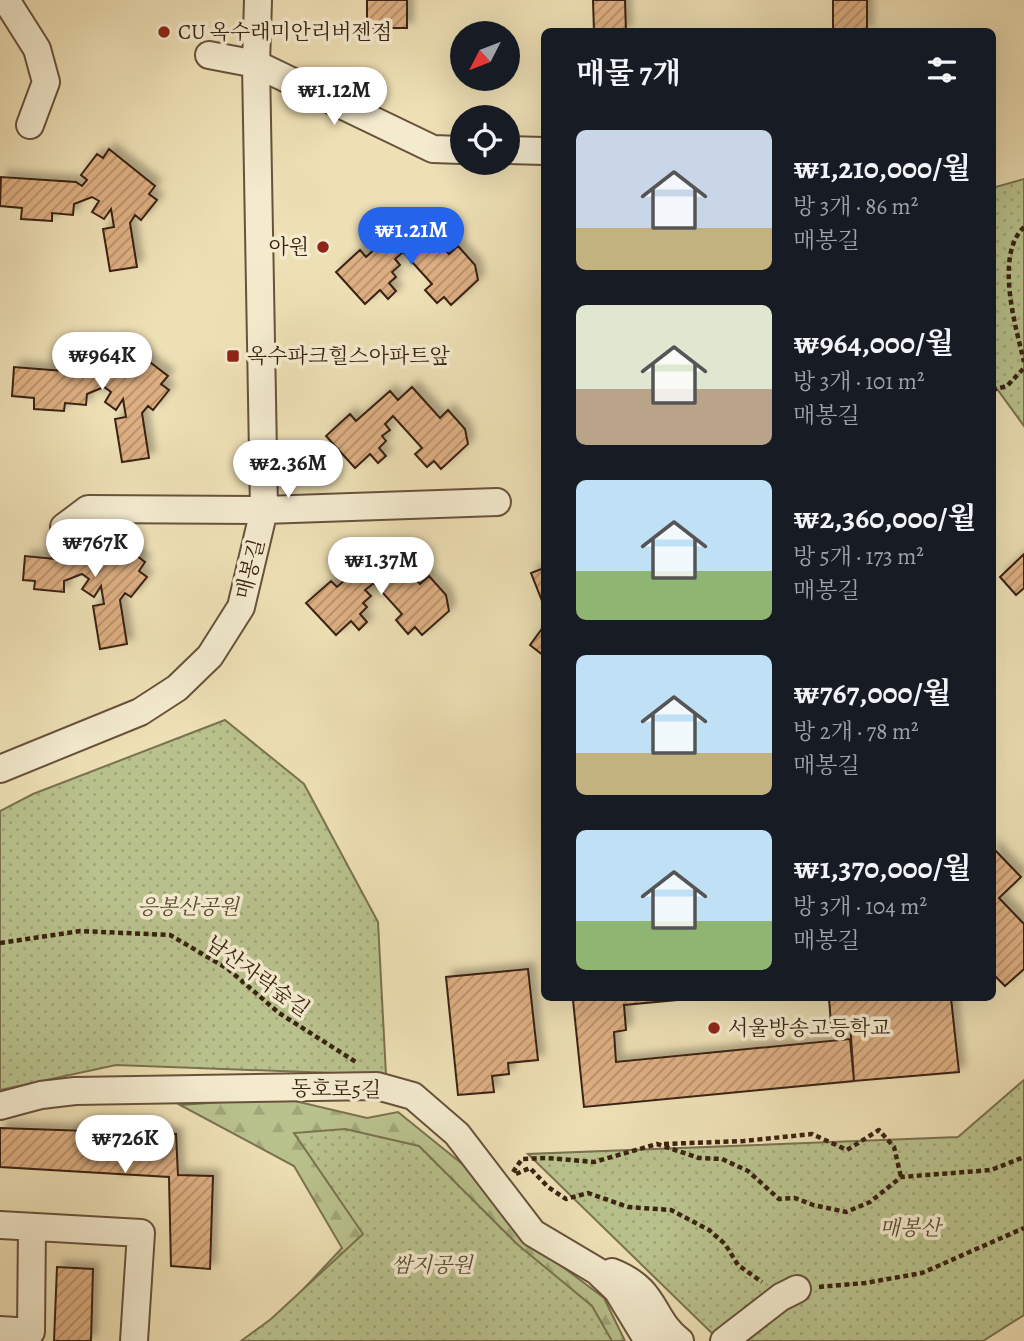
<!DOCTYPE html>
<html lang="ko">
<meta charset="utf-8">
<style>
:root{--surface:#171b24;--page:#20242c;--text:#f1f3f6;--muted:#9ea1a6;--accent:#2563eb}
body{margin:0;font-family:Alegreya,"Noto Serif KR",serif;background:var(--page);color:var(--text);height:100vh;display:flex;flex-direction:column;font-size:26px;white-space:nowrap}
*{box-sizing:border-box;margin:0}
p{font-size:23px;color:var(--muted)}
.icon{flex:none;width:38px;height:38px;fill:none;stroke:currentColor;stroke-width:2;stroke-linecap:round;stroke-linejoin:round}
.map{position:relative;flex:1;overflow:hidden}
.details{position:absolute;left:541px;top:28px;width:455px;height:973px;display:flex;flex-direction:column;background:var(--surface);border-radius:10px;box-shadow:0 7px 28px #0002}
.details>*{flex:none}
.needle{width:46px;rotate:228deg}
.fabs{position:absolute;left:450px;top:21px;display:grid;gap:14px}
.fabs a{display:grid;place-items:center;width:70px;height:70px;border-radius:50%;background:var(--surface);box-shadow:0 7px 28px #0002;font-size:35px}
.price{position:absolute;translate:-50% -60px;padding:0 16px;border-radius:24px;background:#fff;color:#222;font-size:23px;line-height:46px;filter:drop-shadow(0 2px 4px #0008)}
.price::after{content:'';position:absolute;left:50%;top:42px;width:21px;height:16px;margin-left:-10px;background:inherit;clip-path:polygon(0 0,100% 0,50% 100%)}
.price.on{background:var(--accent);color:#fff}
ul{padding:0;list-style:none}
li{display:flex;align-items:center;gap:21px;height:175px;padding:0 35px}
li span{display:grid;place-items:center;flex:none;width:196px;height:140px;border-radius:10px;color:#555}
li>.icon{margin-inline-start:auto}
span .icon{width:84px;height:84px;fill:#fffc;stroke-width:1}
li b{font-size:30px}
h2{display:flex;justify-content:space-between;align-items:center;height:84px;padding:0 35px;font-size:30px}
.map>svg:first-child{display:block}
.forest{fill:url(#forest-firs);stroke:#7a7250;stroke-width:2}
.park{fill:url(#park-dots);stroke:#7a7250;stroke-width:2}
.building{fill:url(#building-hatch);stroke:#3b2312;stroke-width:2;filter:url(#shadow)}
.lines{fill:none;stroke-linecap:round;stroke-linejoin:round}
.minor-casing{stroke:#68523b;stroke-width:30}
.path{stroke:#3b2312;stroke-width:4.5;stroke-dasharray:5 3.5;stroke-linecap:butt}
.minor{stroke:#f4ebcf;stroke-width:26}
.poi-dot{fill:#8f2418;stroke:#f4ebcf;stroke-width:2.5}
.labels{text-anchor:middle;dominant-baseline:central;stroke-width:7;stroke-linejoin:round;paint-order:stroke}
.poi-label{font-size:21px;fill:#3b2312;stroke:#f4ebcf;text-anchor:start}
.street-label{font-size:21px;fill:#3b2312;stroke:#f4ebcf}
.park-label{font-size:21px;font-style:italic;fill:#5a4b31;stroke:#f4ebcf}
</style>
<div class="map">
<svg width="1024" height="1341" viewBox="0 0 1024 1341">
<defs>
<pattern id="forest-firs" width="22" height="20" patternUnits="userSpaceOnUse" patternTransform="scale(1.75)"><rect width="22" height="20" fill="#b9c28d"/><path d="M5 1l3.5 6h-7zM16 11l3.5 6h-7z" fill="#a0a679"/></pattern>
<pattern id="park-dots" width="8" height="8" patternUnits="userSpaceOnUse" patternTransform="scale(1.75)"><rect width="8" height="8" fill="#b9c28d"/><path d="M2 2h.1M6 6h.1" fill="none" stroke="#a0a679" stroke-width="1.8" stroke-linecap="round"/></pattern>
<pattern id="building-hatch" width="6" height="6" patternUnits="userSpaceOnUse" patternTransform="scale(1.75)"><rect width="6" height="6" fill="#ddaf82"/><path d="M-1 1l2-2M0 6l6-6M5 7l2-2" fill="none" stroke="#b48e69"/></pattern>
<filter id="shadow"><feDropShadow dx="6" dy="-6" stdDeviation="3.5" flood-color="#0004"/></filter>
</defs>
<rect width="100%" height="100%" fill="#eee0b5"/>
<filter id="stains"><feTurbulence type="fractalNoise" baseFrequency=".00286" numOctaves="4"/><feColorMatrix values="0 0 0 0 .2 0 0 0 0 .09 0 0 0 0 .02 0 0 0 .5 -.17"/></filter>
<radialGradient id="worn" r=".72"><stop offset=".6" stop-color="#630" stop-opacity="0"/><stop offset="1" stop-color="#630" stop-opacity=".3"/></radialGradient>
<!-- forest -->
<path class="forest" d="M282 1098 367 1118 398 1112 466 1167 519 1234 604 1298 625 1341H277L296 1297 342 1248 294 1166 180 1105Z"/>
<!-- park -->
<path class="park" d="M1024 179V426L992 382V188Z
M225 720 304 784 378 922 386 1075 116 1065 0 1090V811L33 794Z
M1024 1080V1315L983 1341H720L528 1154 958 1137Z
M345 1129 419 1146 517 1244 592 1306 612 1341H241L271 1319 363 1234 294 1133Z"/>
<!-- building -->
<path class="building" d="M367 0H407V28H367Z
M593 0H625L626 32H594Z
M833 0H867V32H833Z
M109 149 155 186 149 194 157 200 141 220 135 215 130 223 137 267 110 271 103 229 114 227 111 209 104 219 92 212 99 201 92 197 74 204 73 215 52 213V221L21 219 22 208 0 206 1 177 76 182 82 186 87 180 81 175 97 154 103 158Z
M422 223 449 254 458 246 475 265 478 280 451 305 444 297 437 303 425 290 432 284 403 252 395 259 400 265 392 272 396 277 389 283 396 291 388 299 380 290 365 304 336 272 360 250 366 257 400 226 408 235Z
M121 340 168 376 161 384 169 390 153 410 148 406 142 413 149 458 122 462 115 419 126 417 123 399 116 410 105 402 111 392 104 387 87 394 86 405 65 403 64 411 34 409V398L12 396 14 367 89 373 94 377 100 370 94 365 110 344 115 348Z
M412 387 440 418 448 410 465 429 468 444 441 469 434 461 427 467 415 454 422 448 393 416 385 424 390 430 382 436 386 441 379 448 386 456 378 463 370 454 355 468 326 436 350 414 356 421 390 391 398 400Z
M99 527 145 562 139 571 147 577 131 597 125 593 120 600 127 644 100 649 93 606 104 604 101 586 94 597 82 589 89 579 82 574 64 581V592L34 589 35 581 23 580 25 556 66 560 72 564 77 557 71 552 87 531 93 535Z
M393 554 420 584 429 576 446 595 449 611 422 635 415 627 408 634 396 620 402 614 374 583 365 590 371 596 363 603 367 607 360 614 367 622 359 630 351 621 336 635 306 603 331 581 337 587 371 557 379 566Z
M1024 554V588L1016 595 1000 577Z
M544 568V606L531 573Z
M544 626V656L530 645Z
M992 847 1021 877 999 898 1024 924V969L1005 986 992 973Z
M528 969 538 1060 508 1063 509 1074 492 1076 494 1092 458 1095 446 977Z
M580 998H699L624 1005 626 1030 614 1032 616 1062 850 1039 854 1081 584 1107 573 1000Z
M829 998H951L959 1072 854 1081 850 1022 831 1024Z
M0 1128 176 1134 178 1175 213 1176 210 1269 171 1266 169 1177 0 1167Z
M57 1267 93 1269 91 1341H54Z"/>
<g class="lines">
<defs>
<path id="minor" d="M6 0 37 49 46 82 30 125
M209 55 256 64 433 149 462 150
M508 150 544 151
M64 527 88 509 264 510 497 502
M0 769 140 712 177 688 210 656 241 607 264 510 256 64 258 0
M0 1106 41 1095 75 1091 377 1086 413 1096 457 1134 533 1233 597 1271 617 1290 648 1341
M0 1225 141 1233 134 1341
M602 1276 612 1272C658 1290 650 1318 680 1341
M0 1330 31 1332 32 1227
M724 1341 781 1297 797 1289"/>
</defs>
<!-- minor casing -->
<use href="#minor" class="minor-casing"/>
<!-- path -->
<path class="path" d="M1024 227C994 256 1016 327 1024 362
M992 390 1007 386 1024 368
M0 943 80 931 170 935 228 969 279 1013 356 1062
M664 1144 744 1141 812 1134 847 1150 879 1130 894 1147 901 1177
M513 1172 522 1159 547 1158 594 1162 657 1144 699 1158 722 1159 748 1171 779 1199 795 1198 813 1205 846 1212 870 1202 901 1177 991 1170 1024 1157
M516 1174 530 1168 548 1187 566 1199 588 1193 628 1207 671 1210 709 1230 725 1244 738 1265 762 1282
M819 1287 865 1283 922 1273 1024 1228"/>
<!-- minor -->
<use href="#minor" class="minor"/>
</g>
<!-- markers -->
<g class="poi-dot">
<circle cx="164" cy="32" r="7"/>
<circle cx="323" cy="247" r="7"/>
<rect x="226" y="349" width="14" height="14" rx="3.5"/>
<circle cx="714" cy="1028" r="7"/>
</g>
<g class="labels">
<!-- poi labels -->
<g class="poi-label">
<text x="178" y="32">CU 옥수래미안리버젠점</text>
<text x="309" y="247" text-anchor="end">아원</text>
<text x="247" y="356">옥수파크힐스아파트앞</text>
<text x="728" y="1028">서울방송고등학교</text>
</g>
<!-- street labels -->
<g class="street-label">
<text transform="translate(250 569) rotate(-76)">매봉길</text>
<text transform="translate(258 976) rotate(36)">남산자락숲길</text>
<text transform="translate(336 1089) rotate(1)">동호로5길</text>
</g>
<!-- park labels -->
<g class="park-label">
<text x="188" y="907">응봉산공원</text>
<text x="910" y="1228">매봉산</text>
<text x="432" y="1265">쌈지공원</text>
</g>
</g>
<rect width="100%" height="100%" filter="url(#stains)"/>
<rect width="100%" height="100%" fill="url(#worn)"/>
</svg>
<div class="fabs">
<a><svg class="needle" viewBox="-14 -14 28 28"><path d="M0-13l5 13h-10z" fill="#e53935"/><path d="M0 13l5-13h-10z" fill="#9ea1a6"/></svg></a>
<a><svg class="icon" aria-label="locate" viewBox="0 0 24 24"><circle cx="12" cy="12" r="6"/><path d="M12 2v4M12 18v4M2 12h4M18 12h4"/></svg></a>
</div>
<b class="price" style="left:334px;top:127px">₩1.12M</b>
<b class="price on" style="left:411px;top:267px">₩1.21M</b>
<b class="price" style="left:102px;top:392px">₩964K</b>
<b class="price" style="left:288px;top:500px">₩2.36M</b>
<b class="price" style="left:95px;top:579px">₩767K</b>
<b class="price" style="left:381px;top:597px">₩1.37M</b>
<b class="price" style="left:125px;top:1175px">₩726K</b>
<section class="details">
<h2>매물 7개<svg class="icon" aria-label="filters" viewBox="0 0 24 24"><path d="M4 7h16M4 17h16"/><circle cx="9" cy="7" r="2"/><circle cx="15" cy="17" r="2"/></svg></h2>
<ul>
<li><span style="background:linear-gradient(#c9d6e8 70%,#c2b280 0)"><svg class="icon" aria-label="home" viewBox="0 0 24 24"><path d="M3 11l9-7 9 7M6 9v11h12V9"/></svg></span><div><b>₩1,210,000/월</b><p>방 3개 · 86 m²</p><p>매봉길</p></div></li>
<li><span style="background:linear-gradient(#dfe7d0 60%,#b9a48a 0)"><svg class="icon" aria-label="home" viewBox="0 0 24 24"><path d="M3 11l9-7 9 7M6 9v11h12V9"/></svg></span><div><b>₩964,000/월</b><p>방 3개 · 101 m²</p><p>매봉길</p></div></li>
<li><span style="background:linear-gradient(#bfe0f5 65%,#8fb573 0)"><svg class="icon" aria-label="home" viewBox="0 0 24 24"><path d="M3 11l9-7 9 7M6 9v11h12V9"/></svg></span><div><b>₩2,360,000/월</b><p>방 5개 · 173 m²</p><p>매봉길</p></div></li>
<li><span style="background:linear-gradient(#bfe0f5 70%,#c2b280 0)"><svg class="icon" aria-label="home" viewBox="0 0 24 24"><path d="M3 11l9-7 9 7M6 9v11h12V9"/></svg></span><div><b>₩767,000/월</b><p>방 2개 · 78 m²</p><p>매봉길</p></div></li>
<li><span style="background:linear-gradient(#bfe0f5 65%,#8fb573 0)"><svg class="icon" aria-label="home" viewBox="0 0 24 24"><path d="M3 11l9-7 9 7M6 9v11h12V9"/></svg></span><div><b>₩1,370,000/월</b><p>방 3개 · 104 m²</p><p>매봉길</p></div></li>
</ul>
</section>
</div>
